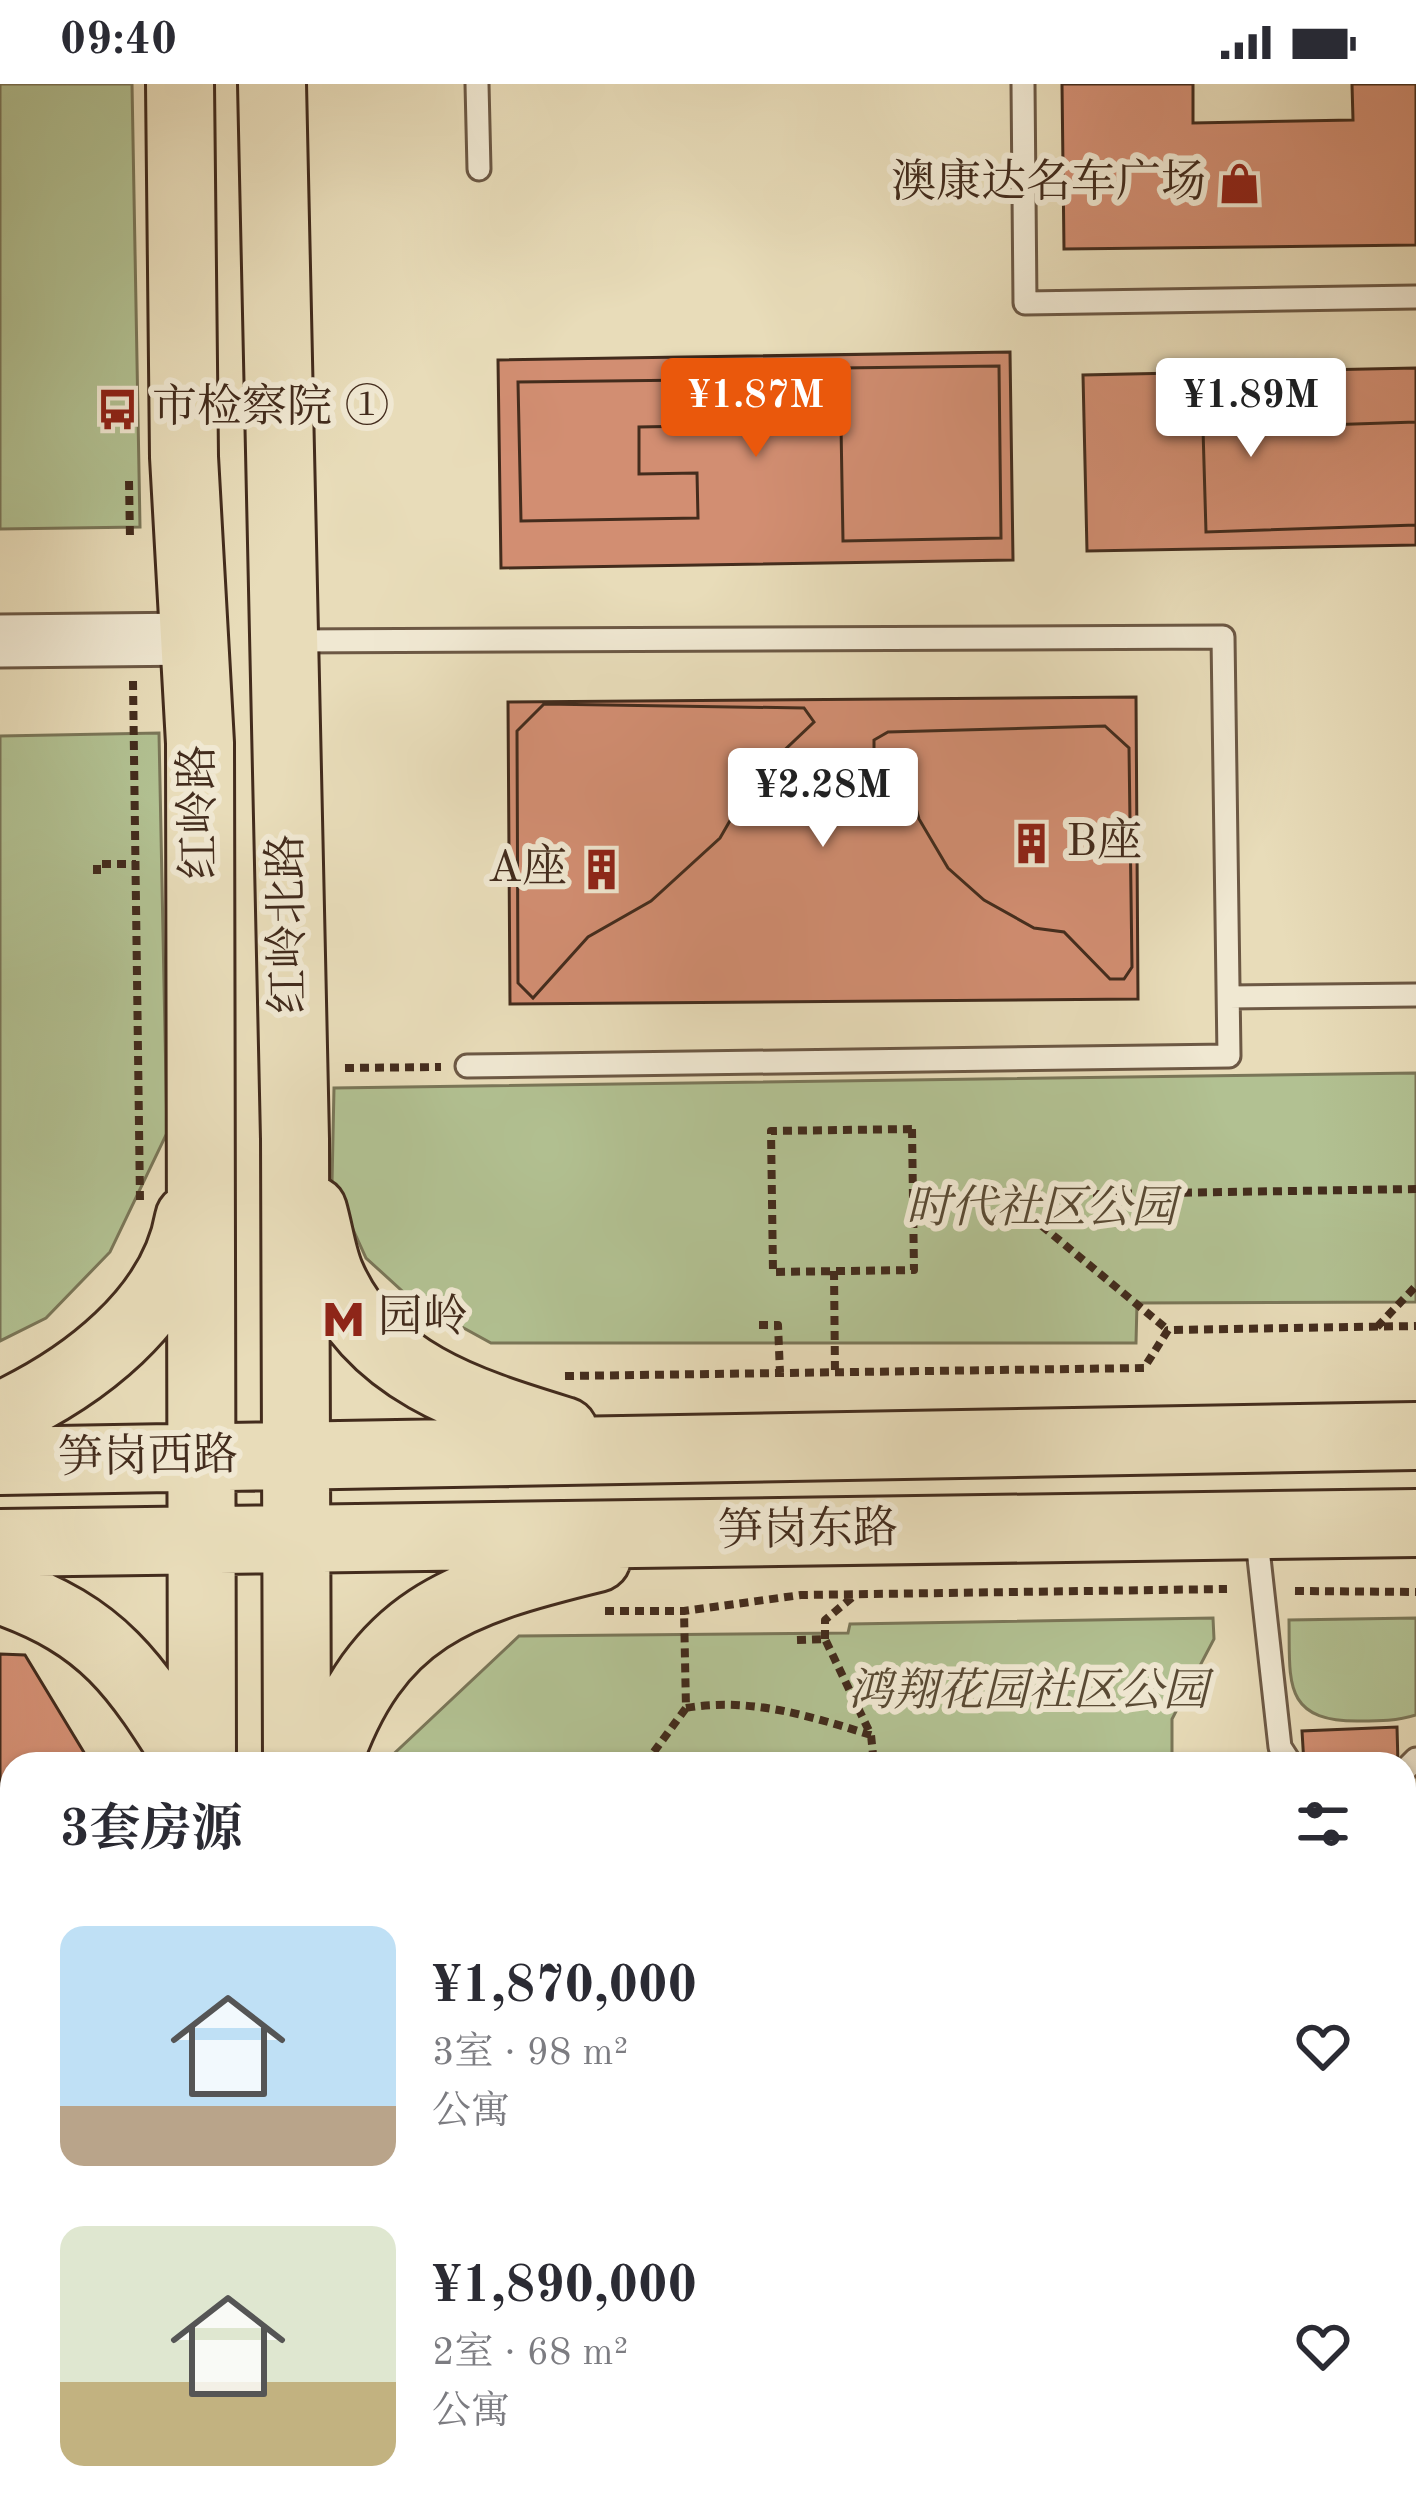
<!DOCTYPE html>
<html lang="zh">
<meta charset="utf-8">
<style>
:root{--surface:#fff;--page:#f2f2f3;--text:#2b2b33;--muted:#7c7c81;--accent:#ea580c}
body{margin:0;font-family:"Old Standard TT","Noto Serif SC",serif;background:var(--page);color:var(--text);height:100vh;display:flex;flex-direction:column;font-size:45px;white-space:nowrap}
*{box-sizing:border-box;margin:0}
p{font-size:39px;color:var(--muted)}
.icon{flex:none;width:66px;height:66px;fill:none;stroke:currentColor;stroke-width:2;stroke-linecap:round;stroke-linejoin:round}
.map{position:relative;flex:1;overflow:hidden}
.sheet{position:absolute;left:0px;top:1668px;width:1416px;height:768px;display:flex;flex-direction:column;background:var(--surface);border-radius:36px 36px 0 0;box-shadow:0 3px 9px #0004}
.sheet>*{flex:none}
.price{position:absolute;translate:-50% -102px;padding:0 27px;border-radius:12px;background:#fff;color:#222;font-size:39px;line-height:78px;filter:drop-shadow(0 3px 6px #0008)}
.price::after{content:'';position:absolute;left:50%;top:72px;width:36px;height:27px;margin-left:-18px;background:inherit;clip-path:polygon(0 0,100% 0,50% 100%)}
.price.on{background:var(--accent);color:#fff}
ul{padding:0;list-style:none}
li{display:flex;align-items:center;gap:36px;height:300px;padding:0 60px}
li span{display:grid;place-items:center;flex:none;width:336px;height:240px;border-radius:24px;color:#555}
li>.icon{margin-inline-start:auto}
span .icon{width:144px;height:144px;fill:#fffc;stroke-width:1}
li b{font-size:51px}
h2{display:flex;justify-content:space-between;align-items:center;height:144px;padding:0 60px;font-size:51px}
.status{display:flex;justify-content:space-between;align-items:center;height:84px;padding:0 60px;background:var(--surface);direction:ltr}
.status svg{height:33px;fill:currentColor}
.map>svg:first-child{display:block}
.green{fill:#b2c192;stroke:#7a7658;stroke-width:3}
.building{fill:#d28e72;stroke:#432c1d;stroke-width:3}
.lines{fill:none;stroke-linecap:round;stroke-linejoin:round}
.service-casing{stroke:#6c5844;stroke-width:27}
.tertiary-casing{stroke:#6c5844;stroke-width:57}
.primary-casing{stroke:#432c1d;stroke-width:72}
.path{stroke:#432c1d;stroke-width:8;stroke-dasharray:9 6;stroke-linecap:butt}
.service{stroke:#f0e8d2;stroke-width:21}
.tertiary{stroke:#f0e8d2;stroke-width:51}
.primary{stroke:#e8dcb9;stroke-width:66}
.labels{text-anchor:middle;dominant-baseline:central;stroke-width:12;stroke-linejoin:round;paint-order:stroke}
.poi-label{font-size:45px;fill:#432c1d;stroke:#f0e8d2;text-anchor:start}
.street-label{font-size:45px;fill:#432c1d;stroke:#f0e8d2}
.park-label{font-size:45px;font-style:italic;fill:#594a34;stroke:#f0e8d2}
</style>
<div class="status"><b>09:40</b><svg viewBox="0 0 49 12"><path d="M0 12V9h3v3zM5 12V6h3v6zM10 12V3h3v9zM15 12V0h3v12zM26 1h20v11H26zM47 4h2v5h-2z"/></svg></div>
<div class="map">
<svg width="1416" height="2436" viewBox="0 0 1416 2436">
<rect width="100%" height="100%" fill="#e8dcb9"/>
<filter id="stains"><feTurbulence type="fractalNoise" baseFrequency=".00167" numOctaves="4"/><feColorMatrix values="0 0 0 0 .2 0 0 0 0 .09 0 0 0 0 .02 0 0 0 .5 -.17"/></filter>
<radialGradient id="worn" r=".72"><stop offset=".6" stop-color="#630" stop-opacity="0"/><stop offset="1" stop-color="#630" stop-opacity=".3"/></radialGradient>
<!-- green -->
<path class="green" d="M0 0H132L140 443 0 445Z
M159 649 167 1049 110 1168 46 1234 0 1257V652Z
M1416 989V1218L1137 1219 1136 1259H491L411 1215 366 1174 332 1099 334 1004Z
M1213 1534 1214 1555 1172 1635V1680H383L519 1552 848 1549 850 1540Z
M1416 1534V1631C1397 1637 1380 1637 1360 1637 1282 1638 1290 1598 1289 1536Z"/>
<!-- building -->
<path class="building" d="M1062 0H1193V39L1353 36 1352 0H1416V161L1064 165Z
M1010 268 1013 476 501 484 498 276Z
M999 282 1001 454 843 457 840 284Z
M1416 284V461L1087 467 1083 291Z
M692 296 693 342 639 343V390L697 389 698 434 521 437 518 298Z
M1416 338V441L1206 448 1203 345Z
M1136 613 1138 915 510 920 508 618Z
M544 620 804 624 814 638 754 695 720 754 651 817 588 853 533 914 518 899 517 647Z
M1105 642 1129 664 1132 883 1124 895H1110L1064 848 1034 844 984 816 948 784 919 735 910 702 874 670V656L888 648Z
M0 1570 25 1571 91 1680H12V2052L0 2043Z
M1397 1643 1398 1680H1304L1302 1647Z
M1404 1904H1409V1924H1416V1976L1404 1969Z
M0 2178H12V2424H67V2436H0Z
M483 2424H712L726 2436H472Z
M845 2424H912V2434L846 2436Z"/>
<g class="lines">
<defs>
<path id="service" d="M477 0 479 85
M1023 0 1025 219 1416 213
M289 557 1223 553 1229 972 467 982
M1229 913 1416 911
M1256 1447 1280 1663 1291 1680
M1406 1685 1416 1675
M1404 1842H1416
M0 2117H12
M942 2424V2436"/>
<path id="tertiary" d="M0 557 197 555"/>
<path id="primary" d="M180 0 184 373 200 659 202 1680
M272 0 295 1055 297 1680
M313 1126C319 1147 322 1171 330 1190 372 1289 470 1318 564 1347
M0 1332C81 1295 173 1227 189 1134
M0 1377 1416 1352
M0 1459 1416 1439
M0 1506C104 1542 135 1590 191 1680
M327 1680C376 1534 458 1508 597 1474
M224 2424 225 2436
M309 2424V2436"/>
</defs>
<!-- service casing -->
<use href="#service" class="service-casing"/>
<!-- tertiary casing -->
<use href="#tertiary" class="tertiary-casing"/>
<!-- primary casing -->
<use href="#primary" class="primary-casing"/>
<!-- path -->
<path class="path" d="M129 397 130 454
M133 597 140 1116
M97 790V780H136
M345 984 441 983
M912 1045 914 1186 773 1188 771 1047Z
M913 1113 1416 1105
M1007 1113 1168 1246
M834 1187 835 1288
M759 1241H778L780 1289
M1377 1243 1416 1202
M565 1292 1144 1284 1168 1246 1416 1242
M1295 1507 1416 1508
M605 1527H684L801 1511 1227 1505
M825 1555V1536L855 1511
M797 1556 825 1555 871 1651 874 1680
M686 1624C750 1613 810 1632 871 1651
M645 1680 686 1624 684 1527
M374 2424 375 2436"/>
<!-- service -->
<use href="#service" class="service"/>
<!-- tertiary -->
<use href="#tertiary" class="tertiary"/>
<!-- primary -->
<use href="#primary" class="primary"/>
</g>
<!-- icons -->
<defs>
<symbol id="shop-bare" viewBox="-9 -9 18 18"><path d="M-5-2.5h2.3a2.7 3.5 0 0 1 5.4 0H5L5.5 6h-11ZM-1.5-2.5h3a1.5 2.3 0 0 0-3 0Z" fill="#8f2418" stroke="#f0e8d2" stroke-width="2.5" paint-order="stroke"/></symbol>
<symbol id="bus-bare" viewBox="-9 -9 18 18"><path d="M-5-6H5V4H4V6H2V4H-2V6H-4V4H-5ZM-3.5-4V0h7V-4ZM-3.5 1.2v1.5H-2V1.2ZM2 1.2v1.5H3.5V1.2Z" fill="#8f2418" stroke="#f0e8d2" stroke-width="2.5" paint-order="stroke"/></symbol>
<symbol id="building-bare" viewBox="-9 -9 18 18"><path d="M-4-6H4V6H1V3H-1V6H-4ZM-2.5-4.3h1.7v1.8h-1.7ZM.8-4.3h1.7v1.8H.8ZM-2.5-1h1.7V.8h-1.7ZM.8-1h1.7V.8H.8Z" fill="#8f2418" stroke="#f0e8d2" stroke-width="2.5" paint-order="stroke"/></symbol>
<symbol id="metro-bare" viewBox="-9 -9 18 18"><path d="M-5.5 5V-5H-3L0 0L3-5H5.5V5H3V-.5L0 4L-3-.5V5Z" fill="#8f2418" stroke="#f0e8d2" stroke-width="2.5" paint-order="stroke"/></symbol>
</defs>
<g fill-rule="evenodd">
<use href="#shop-bare" x="1210" y="70" width="59" height="59"/>
<use href="#bus-bare" x="88" y="296" width="59" height="59"/>
<use href="#building-bare" x="1002" y="730" width="59" height="59"/>
<use href="#building-bare" x="572" y="756" width="59" height="59"/>
<use href="#metro-bare" x="314" y="1206" width="59" height="59"/>
</g>
<g class="labels">
<!-- poi labels -->
<g class="poi-label">
<text x="1206" y="100" text-anchor="end">澳康达名车广场</text>
<text x="152" y="325">市检察院 ①</text>
<text x="1066" y="759">B座</text>
<text x="567" y="785" text-anchor="end">A座</text>
<text x="378" y="1235">园岭</text>
</g>
<!-- street labels -->
<g class="street-label">
<text transform="translate(201 728) rotate(-91)">红岭路</text>
<text transform="translate(290 840) rotate(-91)">红岭北路</text>
<text transform="translate(148 1375) rotate(-1)">笋岗西路</text>
<text transform="translate(808 1448) rotate(-1)">笋岗东路</text>
</g>
<!-- park labels -->
<g class="park-label">
<text x="1041" y="1126">时代社区公园</text>
<text x="1028" y="1609">鸿翔花园社区公园</text>
</g>
</g>
<rect width="100%" height="100%" filter="url(#stains)"/>
<rect width="100%" height="100%" fill="url(#worn)"/>
</svg>
<b class="price on" style="left:756px;top:376px">¥1.87M</b>
<b class="price" style="left:1251px;top:376px">¥1.89M</b>
<b class="price" style="left:823px;top:766px">¥2.28M</b>
<section class="sheet">
<h2>3套房源<svg class="icon" aria-label="filters" viewBox="0 0 24 24"><path d="M4 7h16M4 17h16"/><circle cx="9" cy="7" r="2"/><circle cx="15" cy="17" r="2"/></svg></h2>
<ul>
<li><span style="background:linear-gradient(#bfe0f5 75%,#b9a48a 0)"><svg class="icon" aria-label="home" viewBox="0 0 24 24"><path d="M3 11l9-7 9 7M6 9v11h12V9"/></svg></span><div><b>¥1,870,000</b><p>3室 · 98 m²</p><p>公寓</p></div><svg class="icon" aria-label="heart" viewBox="0 0 24 24"><path d="M12 20l-8-8c-3-5 5-10 8-4 3-6 11-1 8 4z"/></svg></li>
<li><span style="background:linear-gradient(#dfe7d0 65%,#c2b280 0)"><svg class="icon" aria-label="home" viewBox="0 0 24 24"><path d="M3 11l9-7 9 7M6 9v11h12V9"/></svg></span><div><b>¥1,890,000</b><p>2室 · 68 m²</p><p>公寓</p></div><svg class="icon" aria-label="heart" viewBox="0 0 24 24"><path d="M12 20l-8-8c-3-5 5-10 8-4 3-6 11-1 8 4z"/></svg></li>
</ul>
</section>
</div>
